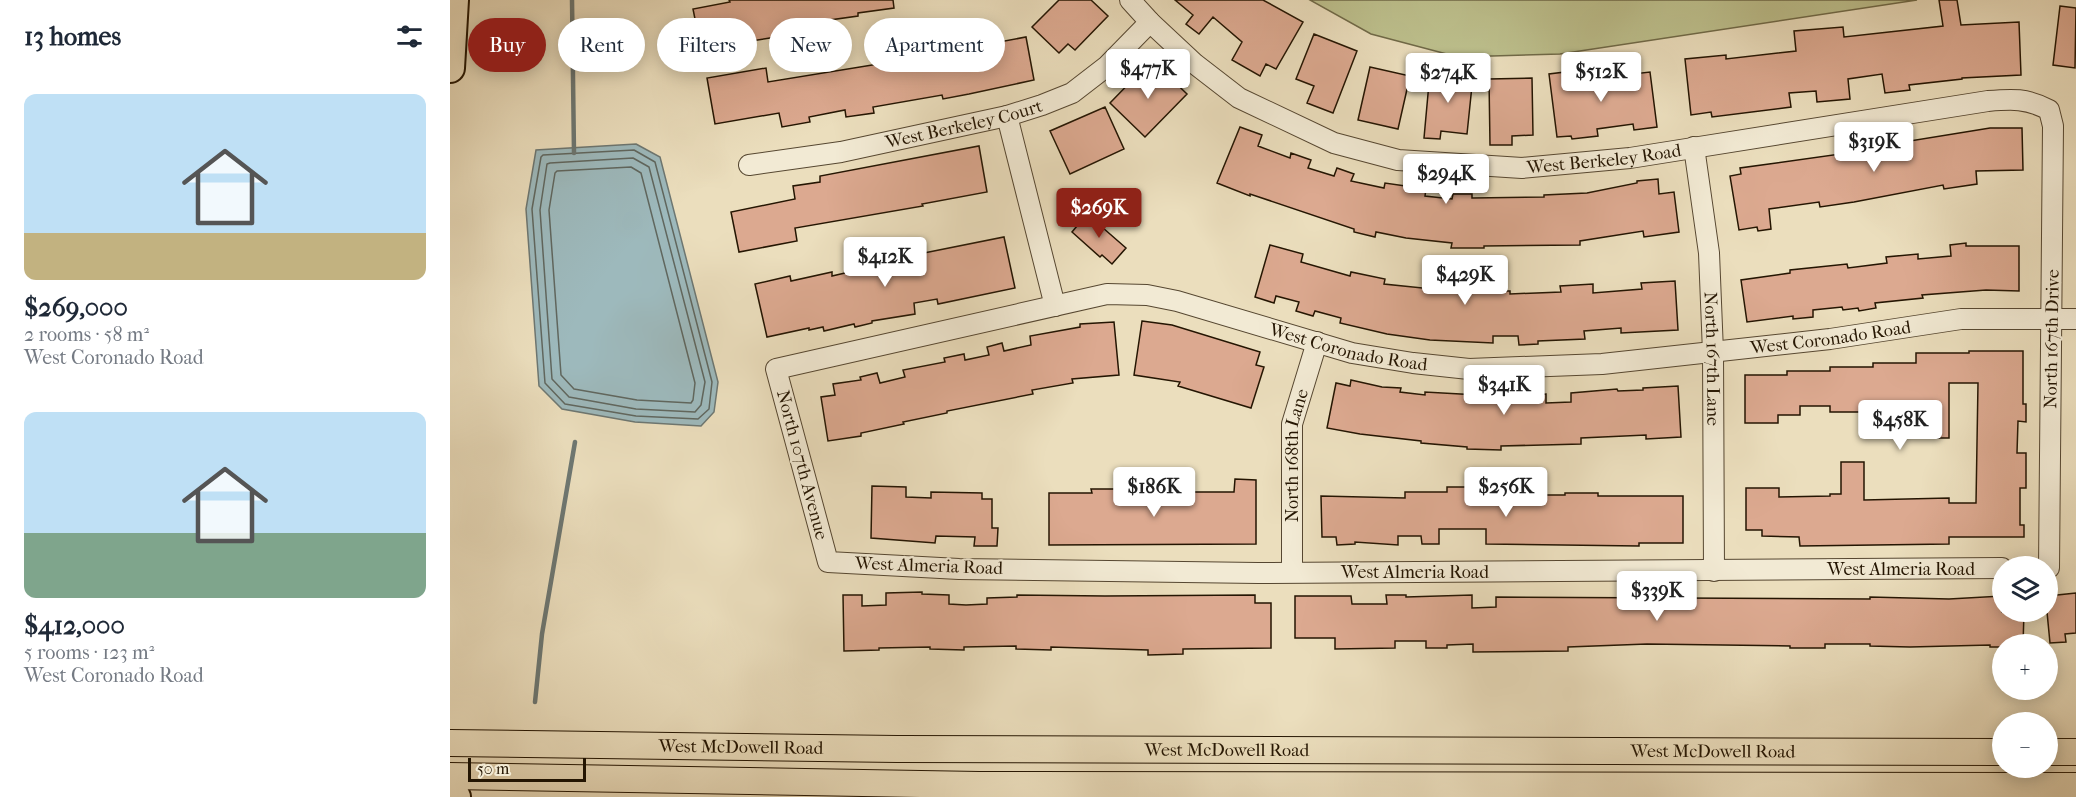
<!DOCTYPE html>
<meta charset="utf-8">
<style>
:root{--surface:#fff;--page:#f2f2f3;--text:#1f2937;--muted:#747a83;--accent:#8f2418}
body{margin:0;font-family:"IM FELL French Canon",serif;background:var(--page);color:var(--text);height:100vh;display:flex;flex-direction:column;font-size:22px;white-space:nowrap}
*{box-sizing:border-box;margin:0}
p{font-size:20px;color:var(--muted)}
.icon{flex:none;width:33px;height:33px;fill:none;stroke:currentColor;stroke-width:2;stroke-linecap:round;stroke-linejoin:round}
.map{position:relative;flex:1;overflow:hidden}
.panel{display:flex;flex-direction:column;background:var(--surface);width:450px}
.panel>*{flex:none}
.guide{position:absolute;left:18px;top:18px;width:570px;height:54px;display:flex;gap:12px}
.controls{position:absolute;left:1542px;top:556px;display:grid;gap:12px}
.controls a{display:grid;place-items:center;width:66px;height:66px;border-radius:50%;background:var(--surface);box-shadow:0 3px 15px #0003;font-size:30px}
.scale{position:absolute;left:18px;bottom:15px;width:118px;box-sizing:border-box;padding-left:6px;border:3px solid #241502;border-top:0;font-size:16px;line-height:21px;white-space:nowrap;color:#241502;-webkit-text-stroke:4px #f2ead4;paint-order:stroke}
.price{position:absolute;translate:-50% -51px;padding:0 14px;border-radius:6px;background:#fff;color:#222;font-size:20px;line-height:39px;filter:drop-shadow(0 2px 3px #0008)}
.price::after{content:'';position:absolute;left:50%;top:36px;width:18px;height:14px;margin-left:-9px;background:inherit;clip-path:polygon(0 0,100% 0,50% 100%)}
.price.on{background:var(--accent);color:#fff}
ul{padding:0;list-style:none}
li{display:grid;align-content:center;gap:12px;height:318px;padding:0 24px}
li span{display:grid;place-items:center;height:186px;border-radius:12px;color:#555}
li>.icon{margin-inline-start:auto}
span .icon{width:108px;height:108px;fill:#fffc;stroke-width:1}
li b{font-size:26px}
h2{display:flex;justify-content:space-between;align-items:center;height:72px;padding:0 24px;font-size:26px}
.tag{padding:0 21px;border-radius:27px;background:var(--surface);box-shadow:0 3px 15px #0003;font-size:21px;line-height:54px}
.tag.on{background:var(--accent);color:#fff}
main{display:flex;flex:1;min-height:0}
.map>svg:first-child{display:block}
.green{fill:#bdc08d;stroke:#706a48;stroke-width:1.5}
.water{fill:#9db9bc;stroke:#6d7772;stroke-width:1.5}
.lines{fill:none;stroke-linecap:round;stroke-linejoin:round}
.shore{stroke:#60675f;stroke-width:1.5}
.stream{stroke:#6d7772;stroke-width:4.5}
.building{fill:#dca990;stroke:#241502;stroke-width:1.5}
.minor-casing{stroke:#564731;stroke-width:22}
.major-casing{stroke:#241502;stroke-width:28}
.highway-casing{stroke:#241502;stroke-width:32}
.minor{stroke:#f2ead4;stroke-width:20}
.major{stroke:#ebdebd;stroke-width:26}
.highway{stroke:#ebdebd;stroke-width:28}
.labels{text-anchor:middle;dominant-baseline:central;stroke-width:4.5;stroke-linejoin:round;paint-order:stroke}
.street-label{font-size:18px;fill:#241502;stroke:#f2ead4}
</style>
<main>
<section class="panel">
<h2>13 homes<svg class="icon" aria-label="filters" viewBox="0 0 24 24"><path d="M4 7h16M4 17h16"/><circle cx="9" cy="7" r="2"/><circle cx="15" cy="17" r="2"/></svg></h2>
<ul>
<li><span style="background:linear-gradient(#bfe0f5 75%,#c2b280 0)"><svg class="icon" aria-label="home" viewBox="0 0 24 24"><path d="M3 11l9-7 9 7M6 9v11h12V9"/></svg></span><div><b>$269,000</b><p>2 rooms · 58 m²</p><p>West Coronado Road</p></div></li>
<li><span style="background:linear-gradient(#bfe0f5 65%,#7fa58c 0)"><svg class="icon" aria-label="home" viewBox="0 0 24 24"><path d="M3 11l9-7 9 7M6 9v11h12V9"/></svg></span><div><b>$412,000</b><p>5 rooms · 123 m²</p><p>West Coronado Road</p></div></li>
</ul>
</section>
<div class="map">
<svg width="1626" height="797" viewBox="0 0 1626 797">
<rect width="100%" height="100%" fill="#ebdebd"/>
<filter id="stains"><feTurbulence type="fractalNoise" baseFrequency=".00333" numOctaves="4"/><feColorMatrix values="0 0 0 0 .2 0 0 0 0 .09 0 0 0 0 .02 0 0 0 .5 -.17"/></filter>
<radialGradient id="worn" r=".72"><stop offset=".6" stop-color="#630" stop-opacity="0"/><stop offset="1" stop-color="#630" stop-opacity=".3"/></radialGradient>
<!-- green -->
<path class="green" d="M860 0H1467L1110 54 1008 57 921 34Z"/>
<!-- water -->
<path class="water" d="M186 144 210 157 268 382 264 412 251 426 185 422 112 409 89 386 76 209 86 150Z"/>
<g class="lines">
<!-- shore -->
<path class="shore" d="M184 150 205 162 262 382 259 409 248 419 186 416 115 404 95 383 82 209 91 157 93 155Z
M183 158 199 167 255 382 251 405 245 412 186 409 119 397 102 379 90 210 97 164 100 163Z
M181 167 191 173 245 383 243 400 241 403 187 400 124 389 111 375 99 210 105 173 107 171Z"/>
<!-- stream -->
<path class="stream" d="M122 0 124 153
M85 702 92 634 125 442"/>
</g>
<!-- building -->
<path class="building" d="M279 0H443L444 8 408 13V16L344 25 345 34 282 44V48L252 54 243 9 280 2Z
M609 0H641L658 16 625 50 618 44 609 53 582 27Z
M725 0H813L853 22 826 69 816 64 810 76 782 60 792 42 763 17 749 34 736 24 743 15Z
M1489 0H1507L1511 25 1569 22 1571 75 1512 78V79L1459 85 1460 90 1435 93 1432 74 1398 79 1400 99 1367 102 1366 91 1339 93 1341 107 1262 117 1261 112 1241 115 1235 59 1276 55V59L1346 51 1344 31 1393 27 1394 37 1493 26Z
M1610 6 1626 8 1625 68 1603 65Z
M864 34 907 51 883 113 857 103 864 86 846 79Z
M576 37 584 80 519 94 493 99 492 95 423 107 424 113 396 117 395 110 359 117 360 122 332 127 329 113 265 124 257 78 316 68 318 82 453 60Z
M709 67 737 94 695 137 660 103 692 70 699 77Z
M920 67 960 76 948 129 908 120Z
M1139 69 1140 79 1200 72 1207 127 1184 130 1183 124 1147 129 1148 136 1122 139 1121 136 1107 137 1099 74Z
M980 72 1023 76 1017 134 991 131 990 139 974 138Z
M1082 78 1083 135 1062 136V145H1040L1039 79Z
M655 107 674 149 620 174 600 131Z
M790 127 812 135 808 146 840 158 841 153 861 160 858 168 884 176 887 168 904 174 901 181 934 188 935 183 976 189 975 196 1002 199 1003 194H1022V198L1094 197V195L1137 193 1187 183V181L1208 179 1209 194 1224 192 1229 232 1194 237 1193 231 1130 241V245L1034 246V248H1001L1002 243 956 238 926 232 925 237 904 232V229L800 194V196L767 183Z
M1540 128H1572L1573 170 1526 171 1527 184 1494 189 1493 185 1404 202 1370 207 1369 202 1319 209 1321 229 1308 231 1307 227 1289 230 1280 176 1291 174 1290 168 1405 152 1404 150Z
M529 146 537 192 472 204 473 206 345 228 347 241 289 252 281 212 345 199 343 186 370 182V176Z
M637 214 676 248 662 264 652 255 650 257 622 232Z
M554 237 565 288 488 304 487 299 464 303 465 314 422 321V323L405 327 404 324 374 331 373 327 359 330V328L317 337 305 284 340 276 341 281 382 272V276L434 264V261Z
M1516 243V246H1569V291L1536 290 1472 295 1473 298 1425 303 1426 308 1409 311 1408 308 1393 310 1392 307 1363 310V317L1343 319V316L1297 322 1291 280 1340 273V270L1397 264 1398 268 1437 263 1436 257 1468 254V259L1501 256 1500 245Z
M820 245 853 254 851 262 900 276 901 272 935 279 934 284 982 289V285L1018 287 1017 291H1060V294L1111 292 1110 286 1143 284V293L1192 289 1191 283 1225 281 1228 330 1171 333V328L1134 331 1135 339 1088 341V344L1069 345 1068 336H1043V343L980 340 937 334 890 323 891 318 865 311 863 316 846 311 849 302 826 296 824 303 805 297Z
M692 321 722 325 810 352 806 365 814 367 801 408 728 386 730 382 684 375Z
M664 322 669 375 622 379 623 383 582 390 583 394 497 411V413L453 422 454 424 411 433V436L378 441 371 397 385 395 383 384 411 380 410 377 427 373 430 383 455 377 453 370 495 362 494 358 514 354 515 360 539 355 537 347 552 343 554 351 581 345 580 336 630 327V324Z
M1519 351H1573V404H1576V422L1568 421 1567 453H1576V488H1570V525H1574V537H1499V544L1350 546 1349 537 1312 536V530H1296V488H1329V497L1380 496V494H1391V462H1414V500L1499 498V503H1526L1528 383H1499V438H1481L1482 403H1456V408H1415V412H1380V406H1350V415H1328V423H1295V375H1337V371H1380V367H1423V363H1466V353H1519Z
M901 380 932 387 951 388 950 392 975 395V392L1028 395V398L1062 399V396L1096 394V403L1121 402V393L1167 389 1168 391 1193 390V388L1228 386 1231 437 1196 439V435L1131 438V444L1051 446V450L1017 449V447L971 443V441L910 434 877 428 886 383 900 386Z
M785 479 806 480V544L599 545V493H642L641 489H676V497L729 496V492H784Z
M422 486 456 487V497L481 498V492L532 493V499H542V528H548L547 546H524L525 537 486 536 485 543 421 538Z
M997 487H1028V497H1074V495H1115V493H1148V496H1233V543H1189V546L1036 544V529H989V544H972L971 536H948V545L905 542V544L887 545 886 537H872L871 496 955 498V492H997Z
M472 592V594L499 595V604L516 605 537 604V598L567 597V595L655 596 805 595V603H821V648L733 649V654L698 655V650L601 647V650L566 649V646L514 647V650L480 649V647L429 648V650L394 651 393 595H412V606L436 605V593Z
M1626 593V633L1615 634 1616 642 1600 643 1597 612 1598 596Z
M936 595H956V597L1022 595V608L1046 607V597L1420 599V597L1499 599 1552 596V612H1574L1573 645H1552V647H1540V645L1460 647 1420 646V644H1375V648H1340V646L1197 644 1118 647V651L1023 652V644L997 645V648H976V641H945V648L885 649V638H845V596H901L902 604H937Z"/>
<g class="lines">
<defs>
<g id="minor">
<path id="s1" d="M680 0 700 22 745 64 789 98 884 143 948 160 1072 168 1180 158 1538 101C1562 99 1577 98 1599 110L1603 126 1599 568H1598"/>
<path d="M557 116 605 306"/>
<path id="s2" d="M1244 147 1259 253 1263 352 1264 571"/>
<path id="s3" d="M299 165 391 152 557 116 592 105 622 93 657 66 700 22"/>
<path id="s4" d="M1552 568 808 573 509 569 378 562 326 369 657 294 697 295 727 301 902 353 963 363 1019 369 1152 364 1380 339 1511 319H1626"/>
<path id="s5" d="M842 572V424L867 342"/>
</g>
<g id="major">
<path id="s6" d="M0 743 447 749 1552 752"/>
<path d="M1598 752H1626"/>
<path d="M0 776 529 785 1626 786"/>
</g>
<path id="highway" d="M0 68 4 0
M0 786 6 797"/>
</defs>
<!-- minor casing -->
<use href="#minor" class="minor-casing"/>
<!-- major casing -->
<use href="#major" class="major-casing"/>
<!-- highway casing -->
<use href="#highway" class="highway-casing"/>
<!-- minor -->
<use href="#minor" class="minor"/>
<!-- major -->
<use href="#major" class="major"/>
<!-- highway -->
<use href="#highway" class="highway"/>
</g>
<g class="labels">
<!-- street labels -->
<g class="street-label">
<text stroke="none"><textPath href="#s3" startOffset="219">West Berkeley Court</textPath></text>
<text stroke="none"><textPath href="#s1" startOffset="525">West Berkeley Road</textPath></text>
<text stroke="none"><textPath href="#s4" startOffset="2448">West Coronado Road</textPath></text>
<text transform="translate(1602 339) rotate(-89)">North 167th Drive</text>
<text stroke="none"><textPath href="#s4" startOffset="1962">West Coronado Road</textPath></text>
<text stroke="none"><textPath href="#s2" startOffset="213">North 167th Lane</textPath></text>
<text stroke="none"><textPath href="#s5" startOffset="117">North 168th Lane</textPath></text>
<text transform="translate(352 465) rotate(75)">North 107th Avenue</text>
<text transform="translate(479 566) rotate(2)">West Almeria Road</text>
<text x="1451" y="569">West Almeria Road</text>
<text x="965" y="572">West Almeria Road</text>
<text stroke="none"><textPath href="#s6" startOffset="291">West McDowell Road</textPath></text>
<text stroke="none"><textPath href="#s6" startOffset="777">West McDowell Road</textPath></text>
<text stroke="none"><textPath href="#s6" startOffset="1263">West McDowell Road</textPath></text>
</g>
</g>
<rect width="100%" height="100%" filter="url(#stains)"/>
<rect width="100%" height="100%" fill="url(#worn)"/>
</svg>
<div class="controls">
<a><svg class="icon" aria-label="layers" viewBox="0 0 24 24"><path d="M12 4l9 5-9 5-9-5zM3 14l9 5 9-5"/></svg></a>
<a>+</a>
<a>−</a>
</div>
<div class="scale">50 m</div>
<b class="price" style="left:698px;top:100px">$477K</b>
<b class="price" style="left:1151px;top:103px">$512K</b>
<b class="price" style="left:998px;top:104px">$274K</b>
<b class="price" style="left:1424px;top:173px">$319K</b>
<b class="price" style="left:996px;top:205px">$294K</b>
<b class="price on" style="left:649px;top:239px">$269K</b>
<b class="price" style="left:435px;top:288px">$412K</b>
<b class="price" style="left:1015px;top:306px">$429K</b>
<b class="price" style="left:1054px;top:416px">$341K</b>
<b class="price" style="left:1450px;top:451px">$458K</b>
<b class="price" style="left:704px;top:518px">$186K</b>
<b class="price" style="left:1056px;top:518px">$256K</b>
<b class="price" style="left:1207px;top:622px">$339K</b>
<div class="guide">
<a class="tag on">Buy</a>
<a class="tag">Rent</a>
<a class="tag">Filters</a>
<a class="tag">New</a>
<a class="tag">Apartment</a>
</div>
</div>
</main>
